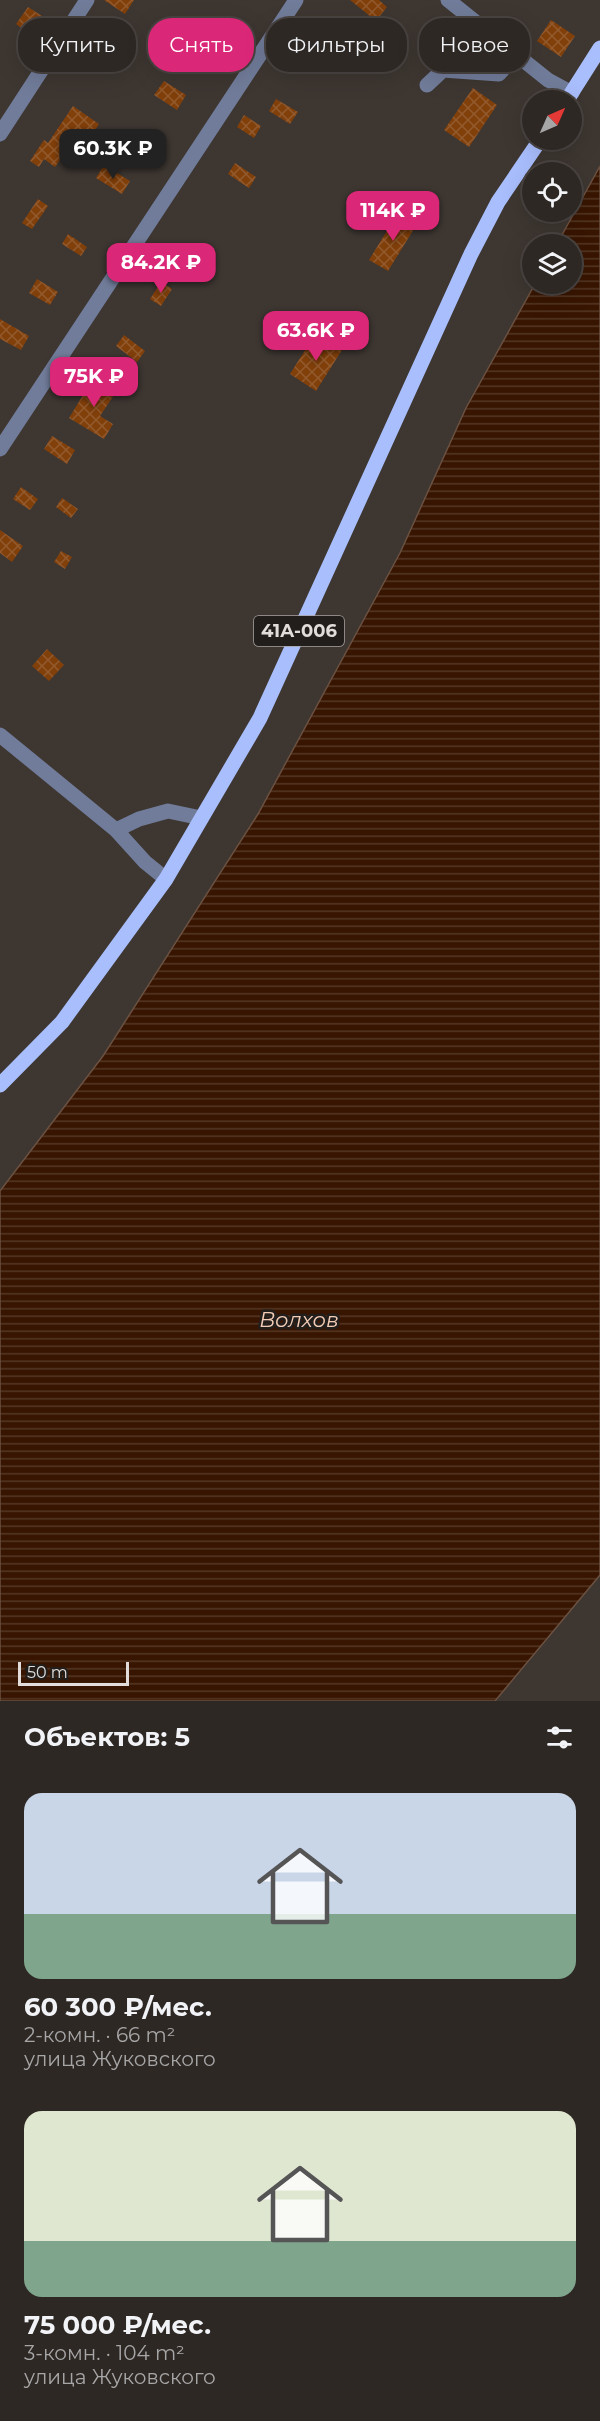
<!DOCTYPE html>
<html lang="ru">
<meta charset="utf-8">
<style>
:root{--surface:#2e2825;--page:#36302d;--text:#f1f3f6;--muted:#a7a6a7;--line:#494442;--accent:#db2777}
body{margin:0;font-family:Montserrat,sans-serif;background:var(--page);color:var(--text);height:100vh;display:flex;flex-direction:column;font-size:22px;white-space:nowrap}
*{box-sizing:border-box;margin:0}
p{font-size:20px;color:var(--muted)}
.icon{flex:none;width:33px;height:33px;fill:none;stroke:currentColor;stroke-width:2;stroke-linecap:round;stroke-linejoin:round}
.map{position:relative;height:1701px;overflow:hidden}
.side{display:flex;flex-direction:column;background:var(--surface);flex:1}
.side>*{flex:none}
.hud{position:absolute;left:18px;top:18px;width:564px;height:54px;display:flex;gap:12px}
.needle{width:39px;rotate:45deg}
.fabs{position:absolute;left:522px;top:90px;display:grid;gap:12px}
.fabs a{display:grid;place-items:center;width:60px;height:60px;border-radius:50%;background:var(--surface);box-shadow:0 6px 24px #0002,0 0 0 2px var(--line);font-size:30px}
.scale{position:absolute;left:18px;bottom:15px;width:111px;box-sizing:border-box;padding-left:6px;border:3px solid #e2ddda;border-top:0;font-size:16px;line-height:21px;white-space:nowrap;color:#e2ddda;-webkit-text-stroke:4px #211e1c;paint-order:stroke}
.price{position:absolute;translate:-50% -51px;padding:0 14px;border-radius:12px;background:var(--accent);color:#fff;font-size:20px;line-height:39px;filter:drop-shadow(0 2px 3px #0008)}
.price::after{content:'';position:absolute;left:50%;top:36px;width:18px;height:14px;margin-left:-9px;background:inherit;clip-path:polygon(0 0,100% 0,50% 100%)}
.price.on{background:#222;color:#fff}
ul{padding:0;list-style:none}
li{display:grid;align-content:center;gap:12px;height:318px;padding:0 24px}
li span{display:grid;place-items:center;height:186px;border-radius:18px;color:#555}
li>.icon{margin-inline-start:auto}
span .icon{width:108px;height:108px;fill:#fffc;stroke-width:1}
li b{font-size:26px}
h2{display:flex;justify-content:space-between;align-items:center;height:72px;padding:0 24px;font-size:26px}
.chip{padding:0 21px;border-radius:24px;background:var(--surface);box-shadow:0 6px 24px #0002,0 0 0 2px var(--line);font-size:21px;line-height:54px}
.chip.on{background:var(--accent);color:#fff}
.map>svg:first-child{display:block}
.water{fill:url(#water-rules);stroke:#6b5141;stroke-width:1.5}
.building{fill:url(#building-cross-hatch)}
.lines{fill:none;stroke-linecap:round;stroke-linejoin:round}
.minor{stroke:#717c9a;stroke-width:15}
.major{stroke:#a9befd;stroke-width:15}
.labels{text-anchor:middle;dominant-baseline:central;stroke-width:5;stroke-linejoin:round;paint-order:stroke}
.shield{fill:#211e1c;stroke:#a8a4a1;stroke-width:1.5}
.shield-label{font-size:18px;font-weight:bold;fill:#e2ddda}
.water-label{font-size:21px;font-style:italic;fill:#f4ccb5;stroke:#211e1c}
</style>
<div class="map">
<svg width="600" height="1701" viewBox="0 0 600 1701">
<defs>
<pattern id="water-rules" width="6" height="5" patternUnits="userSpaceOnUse" patternTransform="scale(1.5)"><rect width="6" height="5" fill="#381500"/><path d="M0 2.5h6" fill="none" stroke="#543725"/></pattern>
<pattern id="building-cross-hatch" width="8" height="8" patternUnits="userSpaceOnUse" patternTransform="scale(1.5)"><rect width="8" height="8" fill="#813f0a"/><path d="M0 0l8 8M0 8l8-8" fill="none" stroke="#935a2d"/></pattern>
</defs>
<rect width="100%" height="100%" fill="#3d3631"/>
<!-- water -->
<path class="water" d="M600 166V1575L495 1701H0V1191L103 1056 258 814 400 553 466 408 535 284H572V244H557Z"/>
<!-- building -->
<path class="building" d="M104 0H134L125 14Z
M350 0H379L387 7 376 21Z
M28 7 42 16 30 34 16 24Z
M551 20 575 36 561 57 537 41Z
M199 23 222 37 214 49 192 35Z
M321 33 353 57 341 72 309 48Z
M164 81 186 95 177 110 154 95Z
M473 88 497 105 469 147 444 130Z
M276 99 298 112 290 124 269 111Z
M73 106 99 124 82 151 71 144 55 167 44 159 39 167 30 161 44 140 48 143Z
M244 115 261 126 254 138 237 127Z
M235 163 256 177 249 188 228 174Z
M104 165 130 181 122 194 96 178Z
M38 199 48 206 32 229 22 223Z
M398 213 417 224 388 271 369 260Z
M68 234 87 247 81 256 62 244Z
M37 279 58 292 50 305 29 293Z
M161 282 172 289 161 306 150 299Z
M0 319 29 336 21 350 0 339Z
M316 333 342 350 316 391 290 374Z
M124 335 145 351 137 362 116 346Z
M94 377 116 392 100 416 113 424 104 439 69 418Z
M52 436 75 450 67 464 44 449Z
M21 487 38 499 30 510 13 499Z
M62 498 78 509 71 518 56 507Z
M0 530 23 546 12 562 0 553Z
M61 551 72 557 65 569 54 562Z
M47 649 64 665 49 681 32 666Z"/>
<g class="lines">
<!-- minor -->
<path class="minor" d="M448 0 548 80 572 93
M427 85 443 70 499 74 516 54
M0 134 87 0
M0 449 296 0
M0 735 116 830 145 862 166 879
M116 830 139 819 168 811 201 818"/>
<!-- major -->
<path class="major" d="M567 100 600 48
M0 1085 62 1022 166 879 260 718 471 254 498 202 540 140"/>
</g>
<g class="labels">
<!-- shield labels -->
<rect class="shield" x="254" y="616" width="90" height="30" rx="4.5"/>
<g class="shield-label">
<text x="299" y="631">41А-006</text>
</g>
<!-- water labels -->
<g class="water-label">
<text x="299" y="1319">Волхов</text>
</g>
</g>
</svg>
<div class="fabs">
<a><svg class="needle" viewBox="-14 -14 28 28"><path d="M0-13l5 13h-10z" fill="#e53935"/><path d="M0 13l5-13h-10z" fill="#a7a6a7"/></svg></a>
<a><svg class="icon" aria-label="locate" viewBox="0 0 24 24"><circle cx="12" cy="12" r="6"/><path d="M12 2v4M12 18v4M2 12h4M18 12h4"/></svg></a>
<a><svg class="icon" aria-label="layers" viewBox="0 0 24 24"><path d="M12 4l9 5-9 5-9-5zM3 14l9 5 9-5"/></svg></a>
</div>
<div class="scale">50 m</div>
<b class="price on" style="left:113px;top:180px">60.3K ₽</b>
<b class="price" style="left:393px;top:242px">114K ₽</b>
<b class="price" style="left:161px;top:294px">84.2K ₽</b>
<b class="price" style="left:316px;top:362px">63.6K ₽</b>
<b class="price" style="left:94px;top:408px">75K ₽</b>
<div class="hud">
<a class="chip">Купить</a>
<a class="chip on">Снять</a>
<a class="chip">Фильтры</a>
<a class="chip">Новое</a>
</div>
</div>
<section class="side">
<h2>Объектов: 5<svg class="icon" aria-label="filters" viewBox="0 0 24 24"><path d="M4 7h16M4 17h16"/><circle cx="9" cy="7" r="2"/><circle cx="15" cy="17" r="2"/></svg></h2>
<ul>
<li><span style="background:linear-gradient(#c9d6e8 65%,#7fa58c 0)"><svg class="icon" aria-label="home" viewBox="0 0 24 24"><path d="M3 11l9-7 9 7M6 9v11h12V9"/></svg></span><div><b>60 300 ₽/мес.</b><p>2-комн. · 66 m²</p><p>улица Жуковского</p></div></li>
<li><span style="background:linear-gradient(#dfe7d0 70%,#7fa58c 0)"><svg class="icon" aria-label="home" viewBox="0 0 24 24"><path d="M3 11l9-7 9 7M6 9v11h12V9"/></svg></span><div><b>75 000 ₽/мес.</b><p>3-комн. · 104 m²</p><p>улица Жуковского</p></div></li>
</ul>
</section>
